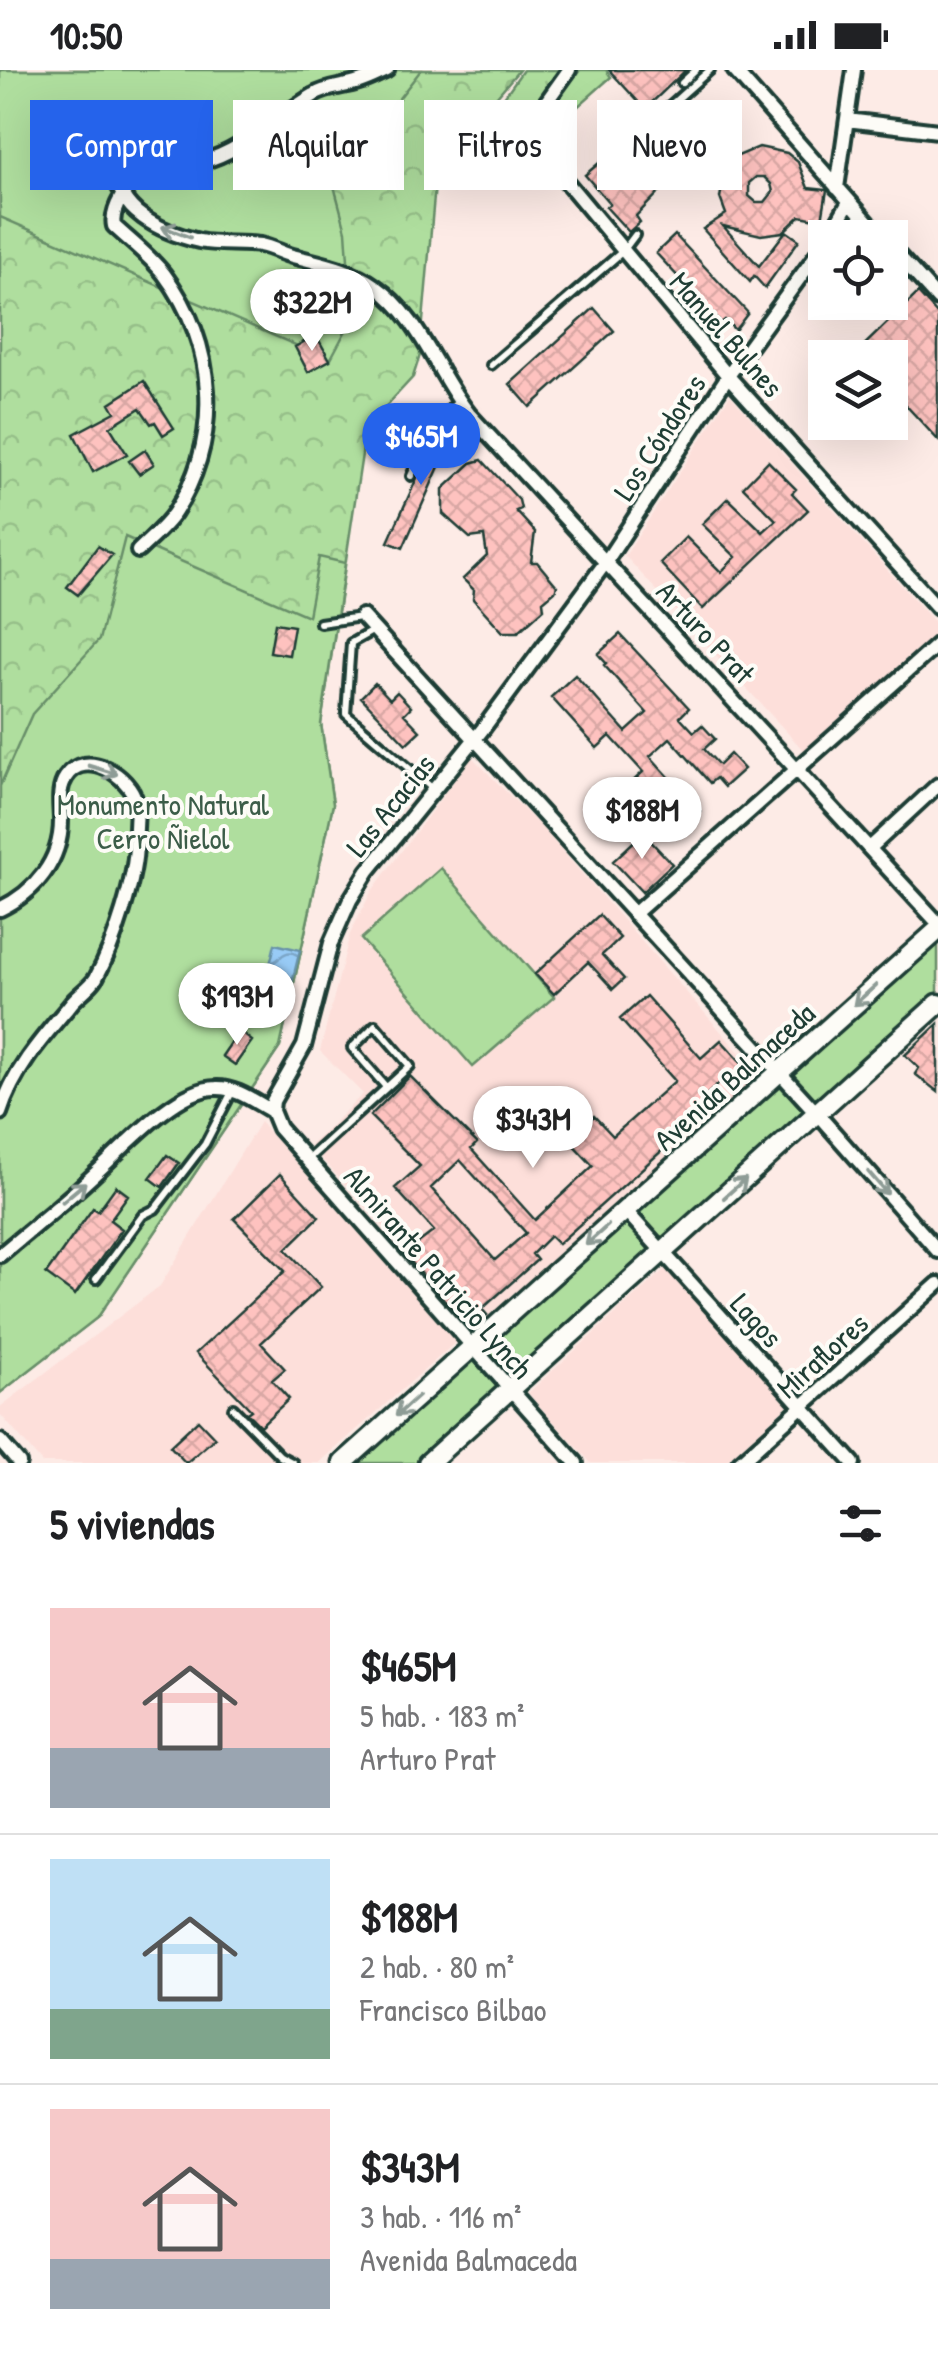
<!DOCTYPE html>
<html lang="es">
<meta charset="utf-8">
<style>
:root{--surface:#fff;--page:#f2f2f2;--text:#202124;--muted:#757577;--line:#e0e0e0;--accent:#2563eb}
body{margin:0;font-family:"Patrick Hand",sans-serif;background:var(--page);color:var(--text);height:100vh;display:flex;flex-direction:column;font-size:38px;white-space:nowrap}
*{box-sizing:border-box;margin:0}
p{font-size:32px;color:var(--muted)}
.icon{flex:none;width:55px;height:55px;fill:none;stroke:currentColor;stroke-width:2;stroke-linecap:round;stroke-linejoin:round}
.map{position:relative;height:1393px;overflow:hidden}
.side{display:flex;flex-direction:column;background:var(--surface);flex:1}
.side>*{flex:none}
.hud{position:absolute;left:30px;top:30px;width:880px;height:90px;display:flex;gap:20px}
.controls{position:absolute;left:808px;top:150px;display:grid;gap:20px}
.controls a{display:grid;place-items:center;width:100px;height:100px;border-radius:0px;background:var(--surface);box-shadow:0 10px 40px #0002;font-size:50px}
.price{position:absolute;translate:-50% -85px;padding:0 22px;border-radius:35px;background:#fff;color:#222;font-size:32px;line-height:65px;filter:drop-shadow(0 2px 5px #0008)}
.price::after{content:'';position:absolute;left:50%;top:60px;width:30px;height:22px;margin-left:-15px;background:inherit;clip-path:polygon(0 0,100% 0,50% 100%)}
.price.active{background:var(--accent);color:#fff}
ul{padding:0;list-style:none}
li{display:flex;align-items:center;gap:30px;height:250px;padding:0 50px}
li+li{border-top:2px solid var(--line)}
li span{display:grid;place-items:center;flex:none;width:280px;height:200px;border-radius:0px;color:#555}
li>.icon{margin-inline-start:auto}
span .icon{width:120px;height:120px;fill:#fffc;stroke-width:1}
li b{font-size:42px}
h2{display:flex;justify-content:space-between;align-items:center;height:120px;padding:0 50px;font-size:42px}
.chip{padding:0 35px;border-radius:0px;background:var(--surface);box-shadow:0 10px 40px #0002;font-size:35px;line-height:90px}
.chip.active{background:var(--accent);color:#fff}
.status{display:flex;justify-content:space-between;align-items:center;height:70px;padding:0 50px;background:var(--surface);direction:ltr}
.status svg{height:28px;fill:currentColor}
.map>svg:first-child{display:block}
.built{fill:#fddfda}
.grass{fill:url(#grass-tufts);stroke:#678e69;stroke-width:2.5}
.forest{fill:url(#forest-crowns);stroke:#678e69;stroke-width:2.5}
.green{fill:#afde9e;stroke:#678e69;stroke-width:2.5}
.water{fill:url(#water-waves);stroke:#6892a8;stroke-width:2.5}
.building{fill:url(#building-cross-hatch);stroke:#1f3d34;stroke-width:2.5;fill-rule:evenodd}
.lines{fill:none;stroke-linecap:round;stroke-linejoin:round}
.lane-casing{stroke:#1f3d34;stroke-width:14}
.street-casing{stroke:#1f3d34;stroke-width:20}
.secondary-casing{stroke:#1f3d34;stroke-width:25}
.lane{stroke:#fdfcf7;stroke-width:6}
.street{stroke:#fdfcf7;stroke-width:12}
.secondary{stroke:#fdfcf7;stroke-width:18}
.oneway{stroke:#8e9c96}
.labels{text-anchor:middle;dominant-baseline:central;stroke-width:8;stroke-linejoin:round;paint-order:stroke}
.street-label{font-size:30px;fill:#1f3d34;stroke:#fdfcf7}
.park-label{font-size:30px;fill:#3c5d49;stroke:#fdfcf7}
</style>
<div class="status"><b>10:50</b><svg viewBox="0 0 49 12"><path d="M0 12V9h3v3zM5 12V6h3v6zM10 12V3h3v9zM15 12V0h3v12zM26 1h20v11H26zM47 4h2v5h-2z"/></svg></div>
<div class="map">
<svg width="938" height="1393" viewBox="0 0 938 1393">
<defs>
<pattern id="grass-tufts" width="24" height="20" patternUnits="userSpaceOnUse" patternTransform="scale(2.5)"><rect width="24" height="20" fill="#afde9e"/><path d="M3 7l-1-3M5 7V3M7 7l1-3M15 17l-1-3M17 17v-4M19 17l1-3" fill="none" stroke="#96bf89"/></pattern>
<pattern id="forest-crowns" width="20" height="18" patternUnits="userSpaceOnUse" patternTransform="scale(2.5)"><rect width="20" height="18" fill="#afde9e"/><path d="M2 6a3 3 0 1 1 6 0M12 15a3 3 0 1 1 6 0" fill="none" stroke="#96bf89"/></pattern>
<pattern id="water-waves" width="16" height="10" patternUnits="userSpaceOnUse" patternTransform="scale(2.5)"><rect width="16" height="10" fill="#98cbf6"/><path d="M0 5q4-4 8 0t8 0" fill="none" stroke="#7ba6c8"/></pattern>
<pattern id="building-cross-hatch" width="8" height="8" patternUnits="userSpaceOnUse" patternTransform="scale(2.5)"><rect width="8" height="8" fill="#fec2bf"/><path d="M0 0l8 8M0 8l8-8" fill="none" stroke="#d9a8a5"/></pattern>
</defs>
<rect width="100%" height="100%" fill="#fdebe6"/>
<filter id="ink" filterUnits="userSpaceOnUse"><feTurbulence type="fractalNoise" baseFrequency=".01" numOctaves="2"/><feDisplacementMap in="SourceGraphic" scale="20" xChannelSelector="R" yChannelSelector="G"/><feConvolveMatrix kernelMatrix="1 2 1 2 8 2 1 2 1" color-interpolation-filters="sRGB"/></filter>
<g filter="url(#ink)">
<!-- built -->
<path class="built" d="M730 325 938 556V561L806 683 625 486Z
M472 687 541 757 761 1007 470 1271 396 1187 404 1179 310 1076 363 1024 320 981 350 864 371 822Z
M260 1052 456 1272 319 1393H42L0 1344V1337L160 1216Z
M667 1197 790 1333 724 1393H591L528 1323Z"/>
<!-- grass -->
<path class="grass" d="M523 0H560L500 85 470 62 504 27Z
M580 0H606L611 7 548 63 540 54Z"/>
<!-- forest -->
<path class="forest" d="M0 0H519L468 60 436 104 420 285 413 307 366 358 321 654 333 734 280 977 98 1247 0 1323Z"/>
<!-- green -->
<path class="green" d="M0 0H421L393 36 346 53 328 93 346 161 352 249 330 290 0 147Z
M125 467 308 546 319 487 345 493 321 654 333 734 280 977 98 1247 0 1323V716L32 644 99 570Z
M441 798 554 927 473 997 361 869Z
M934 869 938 873V929L818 1039 784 1002Z
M778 1010 810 1044 664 1176 632 1141Z
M624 1151 653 1183 510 1310 481 1279Z
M471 1288 500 1320 420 1393H354Z"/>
<!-- water -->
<path class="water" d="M275 874 300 880 286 937 261 931Z"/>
<!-- building -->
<path class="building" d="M609 0H686L645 39Z
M668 49 693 75 676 90 679 94 672 100 676 105 636 146 640 152 629 162 606 137 610 134 585 105 626 70 632 77Z
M759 77 787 83 798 92 808 118 827 120 822 150 800 146 783 162 761 165 723 156 759 196 786 161 799 170 765 218 754 206 750 212 703 159 726 144 720 128 725 100 733 88ZM756 107H764L771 114 773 122 765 132H756L749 126V113Z
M675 165 748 243 735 260 725 250 721 253 656 183Z
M918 223 938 245V370L890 318V288H862L857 282Z
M594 238 614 261 530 337 510 314Z
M316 265 330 290 308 302 295 277Z
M144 311 174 358 163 365 155 352 151 354 140 338 110 357 127 384 93 402 74 364 115 342 110 333Z
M440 357 454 363 403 478 388 472Z
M145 380 154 394 139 404 129 391Z
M482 390 519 430 521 439 516 441 535 462 531 492H537L557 516 555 521 543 531 544 539 518 562H503L473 529 474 520 463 509 487 486 484 466 470 468 443 444V419L471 393Z
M768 391 796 419 792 423 808 440 703 539 660 493 686 467 721 502 736 487 702 454 728 428 763 462 776 450 743 417Z
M98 476 112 485 78 525 67 517Z
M275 553 294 556 289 585 270 582Z
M620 564 689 638 680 647 694 662 702 655 715 669 704 679 719 695 730 684 744 699 724 717 716 708 710 713 670 668 650 686 700 741 675 764 630 714 643 702 610 666 597 678 551 627 575 605 626 662 647 643 604 595 606 593 598 584Z
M375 613 390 629 397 622 411 637 404 644 420 661 406 674 361 627Z
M643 763 672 794 642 822 613 791Z
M599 845 620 868 602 885 624 909 613 919 588 892 554 924 535 904Z
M646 926 701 988 721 970 749 1001 722 1011 705 1026 713 1035 558 1174 550 1166 532 1184 537 1190 482 1239 487 1245 471 1260 404 1184 434 1161 395 1118 420 1096 370 1046 410 1006 477 1073 471 1079 535 1150 593 1096 568 1069 594 1046 613 1066 675 1011 620 949ZM460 1090 526 1163 495 1190 431 1118Z
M938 954V1022L915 1004 919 998 905 985Z
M239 961 252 971 235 995 222 986Z
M167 1085 179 1093 162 1117 150 1108Z
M280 1104 319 1147 286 1179 321 1217 261 1273 285 1299 272 1310 289 1329 260 1356 247 1343 251 1340 196 1283 285 1201 234 1149Z
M116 1116 128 1125 110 1150 122 1159 75 1225 46 1204 93 1138 98 1141Z
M198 1350 215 1368 186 1393 170 1376Z"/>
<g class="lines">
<defs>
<path id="lane" d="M682 13 696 0
M646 57 710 0
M491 295 623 181 635 165
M411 406 435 352 459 331
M320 553 361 547
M374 560 351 573 346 644 433 719
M308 1089 410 996 375 955 352 978 386 1017
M96 1209 143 1145 155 1139 205 1074 232 1022
M233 1338 280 1386 293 1393"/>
<path id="street" d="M569 0 525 62 728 306 938 538
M734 0 882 168
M847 50 938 61
M116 97C115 141 161 162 199 171 219 175 240 172 260 175 270 177 280 182 289 185 318 193 350 198 375 216 420 247 436 302 469 344L938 853
M837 118 854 0
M828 168 849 132
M890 176 938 229
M138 481C150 469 166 456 175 442 223 367 216 274 164 204 151 187 130 171 114 156 110 140 128 113 141 103 157 89 181 97 201 92 242 82 278 46 314 25 327 17 344 17 359 12 369 9 378 4 387 0
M362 546 813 1039 938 1181
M870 778 938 715
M0 839C35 822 61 791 61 751 61 736 57 720 66 707 85 678 130 705 136 732 138 743 135 758 136 770 137 806 114 875 96 908 90 918 77 925 70 935 42 968 13 1001 0 1043
M634 844 938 574
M272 1041 273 1031 304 976 331 873 350 830 368 801 482 660 603 496 728 306 825 173
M272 1041 279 1058 576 1393
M625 1140 853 1393
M0 1185C33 1157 68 1130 99 1100 126 1075 178 1018 216 1018 236 1017 255 1032 272 1041
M0 1371 19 1393
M739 1393 938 1214"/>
<path id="secondary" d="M343 1393 938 860
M428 1393 938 934"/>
</defs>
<!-- lane casing -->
<use href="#lane" class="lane-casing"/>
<!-- street casing -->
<use href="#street" class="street-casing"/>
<!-- secondary casing -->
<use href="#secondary" class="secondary-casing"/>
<!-- lane -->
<use href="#lane" class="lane"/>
<!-- street -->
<use href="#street" class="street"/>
<!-- secondary -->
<use href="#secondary" class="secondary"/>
</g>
<!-- one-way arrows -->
<defs><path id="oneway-shaft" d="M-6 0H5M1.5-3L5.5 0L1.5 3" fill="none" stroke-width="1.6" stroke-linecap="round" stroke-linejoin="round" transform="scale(2.5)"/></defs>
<g class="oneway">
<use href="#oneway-shaft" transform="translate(176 162) rotate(-159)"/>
<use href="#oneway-shaft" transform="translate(103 700) rotate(17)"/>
<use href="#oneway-shaft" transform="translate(865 925) rotate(138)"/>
<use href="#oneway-shaft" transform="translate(878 1113) rotate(49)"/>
<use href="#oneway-shaft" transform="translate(735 1118) rotate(-42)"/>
<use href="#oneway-shaft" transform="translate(74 1122) rotate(-40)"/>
<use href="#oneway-shaft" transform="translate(597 1165) rotate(138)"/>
<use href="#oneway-shaft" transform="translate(407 1336) rotate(138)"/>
</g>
</g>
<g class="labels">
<!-- street labels -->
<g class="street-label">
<text transform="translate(727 264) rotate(49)">Manuel Bulnes</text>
<text transform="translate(659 367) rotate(-57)">Los Cóndores</text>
<text transform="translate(706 562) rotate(47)">Arturo Prat</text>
<text transform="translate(390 735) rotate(-51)">Las Acacias</text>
<text transform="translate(734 1006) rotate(-42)">Avenida Balmaceda</text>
<text transform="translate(439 1202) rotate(49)">Almirante Patricio Lynch</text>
<text transform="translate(757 1250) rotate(48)">Lagos</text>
<text transform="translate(822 1285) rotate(-42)">Miraflores</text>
</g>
<!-- park labels -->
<g class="park-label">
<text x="163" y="734">Monumento Natural<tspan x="163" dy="34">Cerro Ñielol</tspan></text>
</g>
</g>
</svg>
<div class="controls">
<a><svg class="icon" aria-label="locate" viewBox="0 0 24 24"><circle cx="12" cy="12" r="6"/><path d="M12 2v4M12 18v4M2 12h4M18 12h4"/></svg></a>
<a><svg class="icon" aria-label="layers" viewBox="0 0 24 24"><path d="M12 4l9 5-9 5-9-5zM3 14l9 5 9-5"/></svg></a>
</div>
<b class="price" style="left:312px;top:284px">$322M</b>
<b class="price active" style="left:421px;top:418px">$465M</b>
<b class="price" style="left:642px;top:792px">$188M</b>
<b class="price" style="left:237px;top:978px">$193M</b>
<b class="price" style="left:533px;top:1101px">$343M</b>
<div class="hud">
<a class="chip active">Comprar</a>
<a class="chip">Alquilar</a>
<a class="chip">Filtros</a>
<a class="chip">Nuevo</a>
</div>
</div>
<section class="side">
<h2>5 viviendas<svg class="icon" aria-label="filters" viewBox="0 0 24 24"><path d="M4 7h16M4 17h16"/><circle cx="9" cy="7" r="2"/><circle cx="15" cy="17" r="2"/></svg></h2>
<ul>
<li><span style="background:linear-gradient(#f6c9c9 70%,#9aa5b1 0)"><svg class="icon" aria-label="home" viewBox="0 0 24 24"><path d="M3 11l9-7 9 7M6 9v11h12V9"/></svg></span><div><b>$465M</b><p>5 hab. · 183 m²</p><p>Arturo Prat</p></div></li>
<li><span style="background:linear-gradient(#bfe0f5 75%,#7fa58c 0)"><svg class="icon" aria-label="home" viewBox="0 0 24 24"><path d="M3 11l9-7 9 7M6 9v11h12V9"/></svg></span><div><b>$188M</b><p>2 hab. · 80 m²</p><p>Francisco Bilbao</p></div></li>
<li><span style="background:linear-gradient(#f6c9c9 75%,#9aa5b1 0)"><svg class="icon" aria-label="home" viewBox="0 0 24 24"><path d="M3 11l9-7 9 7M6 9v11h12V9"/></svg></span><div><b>$343M</b><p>3 hab. · 116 m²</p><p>Avenida Balmaceda</p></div></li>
</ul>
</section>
